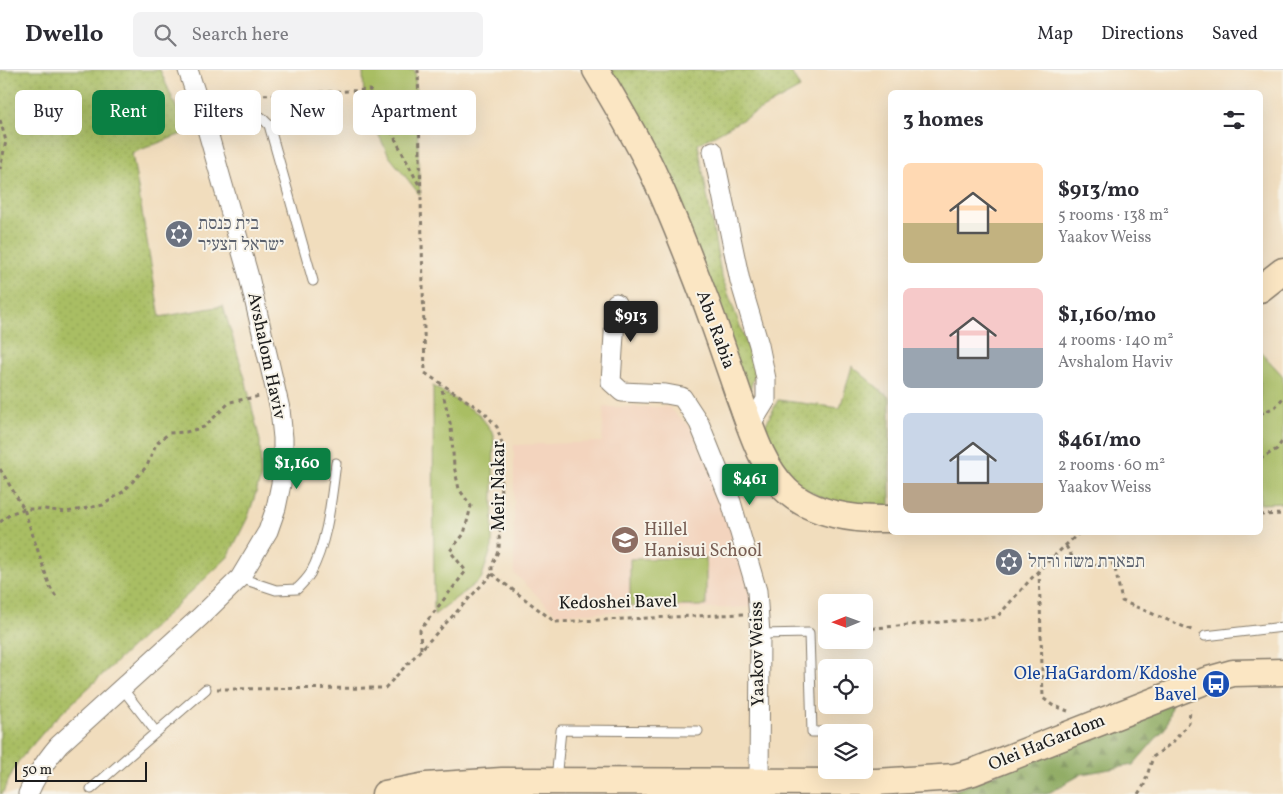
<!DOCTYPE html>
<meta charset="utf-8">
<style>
:root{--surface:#fff;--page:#f2f2f3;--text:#2b2b33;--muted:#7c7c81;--line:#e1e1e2;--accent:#0b8043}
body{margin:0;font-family:Vollkorn,"Frank Ruhl Libre",serif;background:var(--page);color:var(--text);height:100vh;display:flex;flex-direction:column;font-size:19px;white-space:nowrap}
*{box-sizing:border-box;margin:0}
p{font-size:16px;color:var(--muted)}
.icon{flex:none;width:28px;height:28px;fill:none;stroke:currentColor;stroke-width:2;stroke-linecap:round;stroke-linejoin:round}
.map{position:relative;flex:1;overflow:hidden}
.details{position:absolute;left:888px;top:20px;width:375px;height:445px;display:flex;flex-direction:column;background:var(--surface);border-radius:8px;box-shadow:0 5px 20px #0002}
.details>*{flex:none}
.hud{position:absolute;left:15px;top:20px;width:475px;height:45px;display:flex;gap:10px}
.needle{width:32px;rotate:269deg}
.controls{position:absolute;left:818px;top:524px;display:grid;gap:10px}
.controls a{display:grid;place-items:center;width:55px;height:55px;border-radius:8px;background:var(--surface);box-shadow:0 5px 20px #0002;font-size:25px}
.scale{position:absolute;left:15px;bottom:12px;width:132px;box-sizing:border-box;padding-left:5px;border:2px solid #1c1c1c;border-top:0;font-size:14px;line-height:18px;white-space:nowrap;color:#1c1c1c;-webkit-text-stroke:4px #f7f3e8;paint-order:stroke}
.price{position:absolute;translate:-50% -42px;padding:0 11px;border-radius:5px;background:var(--accent);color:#fff;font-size:16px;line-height:32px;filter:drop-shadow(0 1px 2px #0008)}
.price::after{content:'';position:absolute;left:50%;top:30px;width:15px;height:11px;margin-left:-8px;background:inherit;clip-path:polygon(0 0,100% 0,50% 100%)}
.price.on{background:#222;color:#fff}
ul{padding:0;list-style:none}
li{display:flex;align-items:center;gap:15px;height:125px;padding:0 15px}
li span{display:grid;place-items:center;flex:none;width:140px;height:100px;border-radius:8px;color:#555}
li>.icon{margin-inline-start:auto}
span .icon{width:60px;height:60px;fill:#fffc;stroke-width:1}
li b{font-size:21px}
h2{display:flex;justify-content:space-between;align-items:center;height:60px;padding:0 15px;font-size:21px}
.pill{padding:0 18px;border-radius:8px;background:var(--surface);box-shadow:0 5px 20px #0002;font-size:18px;line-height:45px}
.pill.on{background:var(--accent);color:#fff}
header{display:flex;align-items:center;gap:30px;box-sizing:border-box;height:70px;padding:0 25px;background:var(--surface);border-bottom:1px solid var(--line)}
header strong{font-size:24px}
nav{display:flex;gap:28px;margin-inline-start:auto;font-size:18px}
.search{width:350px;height:45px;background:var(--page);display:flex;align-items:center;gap:12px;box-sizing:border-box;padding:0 18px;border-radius:8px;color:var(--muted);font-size:19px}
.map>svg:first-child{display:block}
.built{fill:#f3d4be}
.grass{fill:url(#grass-dots);stroke:#626d40}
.forest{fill:url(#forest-firs);stroke:#51603a}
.park{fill:#a9be63;stroke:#626d40}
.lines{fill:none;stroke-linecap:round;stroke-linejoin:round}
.lane-casing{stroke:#867c6c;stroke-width:11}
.street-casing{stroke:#867c6c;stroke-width:21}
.secondary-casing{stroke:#867c6c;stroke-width:29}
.path{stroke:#867c6c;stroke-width:3;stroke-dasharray:4 4;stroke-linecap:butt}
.lane{stroke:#fff;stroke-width:9}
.street{stroke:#fff;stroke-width:19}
.secondary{stroke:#fbe6c3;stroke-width:26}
.labels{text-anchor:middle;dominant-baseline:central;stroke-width:4;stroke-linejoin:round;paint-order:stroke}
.worship-label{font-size:18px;fill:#5b616d;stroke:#f7f3e8;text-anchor:start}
.street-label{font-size:18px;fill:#1c1c1c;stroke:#f7f3e8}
.education-label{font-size:18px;fill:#785e54;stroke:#f7f3e8;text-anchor:start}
.transit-label{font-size:18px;fill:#164399;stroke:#f7f3e8;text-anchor:end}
</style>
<header>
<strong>Dwello</strong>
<div class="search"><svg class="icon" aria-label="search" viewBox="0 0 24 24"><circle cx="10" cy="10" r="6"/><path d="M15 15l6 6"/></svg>Search here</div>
<nav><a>Map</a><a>Directions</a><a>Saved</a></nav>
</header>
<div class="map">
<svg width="1283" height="724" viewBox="0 0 1283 724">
<defs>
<pattern id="grass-dots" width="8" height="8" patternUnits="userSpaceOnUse" patternTransform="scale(1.25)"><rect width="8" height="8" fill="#a9be63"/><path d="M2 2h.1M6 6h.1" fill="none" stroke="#91a355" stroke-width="1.8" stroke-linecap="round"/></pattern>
<pattern id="forest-firs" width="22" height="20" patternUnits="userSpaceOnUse" patternTransform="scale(1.25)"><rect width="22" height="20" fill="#86a559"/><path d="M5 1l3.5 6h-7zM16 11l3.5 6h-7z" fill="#6d8649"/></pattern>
</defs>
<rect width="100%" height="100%" fill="#f7f3e8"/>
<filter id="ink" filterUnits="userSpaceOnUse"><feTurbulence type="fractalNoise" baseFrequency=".02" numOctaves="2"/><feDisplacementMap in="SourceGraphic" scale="10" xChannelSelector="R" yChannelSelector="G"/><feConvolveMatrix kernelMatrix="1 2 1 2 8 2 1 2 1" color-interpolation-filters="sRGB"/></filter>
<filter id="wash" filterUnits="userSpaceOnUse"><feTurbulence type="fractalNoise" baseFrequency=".0096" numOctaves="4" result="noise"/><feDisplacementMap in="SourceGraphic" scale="20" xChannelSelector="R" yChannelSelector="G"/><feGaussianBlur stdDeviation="1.12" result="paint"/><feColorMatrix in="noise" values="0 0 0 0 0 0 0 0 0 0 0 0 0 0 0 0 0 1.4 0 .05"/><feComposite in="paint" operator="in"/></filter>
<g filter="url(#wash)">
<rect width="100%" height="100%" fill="#f1ddbd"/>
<!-- built -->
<path class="built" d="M604 337H668L690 357 729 437 753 537 556 544 514 503V375L602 372Z"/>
<!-- grass -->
<path class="grass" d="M0 0H160L187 62 132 83 160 247 223 236 245 308 260 371 261 407 248 447 228 487 53 651 17 693 2 724H0Z
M603 0H790L800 18 698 74 721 204 756 300 749 323Z
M852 296 890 328V441L852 440 816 425 787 409 762 362 778 330 840 338Z"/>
<!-- forest -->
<path class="forest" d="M1172 633 1166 657 1133 695 1082 704 1047 724H946Z"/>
<!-- park -->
<path class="park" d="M363 0H415L420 125 389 86 364 35Z
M1260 281 1283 306V433L1260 434Z
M433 316 479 344 494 364 492 477 481 509 434 545Z
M706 488V536H630V489Z"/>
</g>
<g filter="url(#ink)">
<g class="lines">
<defs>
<path id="lane" d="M205 52 242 44 261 47 269 55 313 211
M240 508 276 520 297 519C302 514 307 509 310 504 328 471 331 430 336 393
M760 564 809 563 812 662H848
M1205 566 1283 557
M122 618 156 662
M556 710 561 660 698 661
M91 719 206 619"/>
<path id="street" d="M713 81 740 211 759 275 766 309V330L750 356
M616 233 611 312 622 322 666 324 682 327 699 353 731 432 757 521 760 564 759 712
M28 724C36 705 46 690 59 675L200 547 240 508 268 461 276 438 281 414 283 392V368L280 339 272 305 249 207 205 52 188 0"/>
<path id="secondary" d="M596 0C614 30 632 61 648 92 670 137 687 183 705 229 717 261 728 294 739 326 751 358 761 395 786 420 812 445 856 450 890 449
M1260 219 1283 201
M385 724 426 716 502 711 877 712 955 707 973 702 1205 611 1233 603 1283 602"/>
</defs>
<!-- lane casing -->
<use href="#lane" class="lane-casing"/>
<!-- street casing -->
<use href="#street" class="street-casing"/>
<!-- secondary casing -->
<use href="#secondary" class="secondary-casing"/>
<!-- path -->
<path class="path" d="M216 27 370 20 420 117
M0 50 6 71 0 99
M1260 344 1275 337 1283 328
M1260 389 1277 379 1283 370
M0 399 24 439 50 517 56 527
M1260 445 1283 444
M0 452 12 443 24 439H44L66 442 103 435 124 421 147 396 156 374 169 363 186 362 204 357 230 332 260 326
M1066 476 1077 495 1114 494 1122 531 1194 561
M1039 501 1043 628 1052 635 1068 641
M492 504 555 552 743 544
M864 559 997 547 1039 500 1080 462
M421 579 420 560 466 501 450 481 464 464 471 436 459 419 454 396 451 357 441 315
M217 619 385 618 492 504V496L499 479 502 374 497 357 484 342 425 303 418 0
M1138 724 1144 715 1153 687 1173 672 1189 653 1190 639"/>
<!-- lane -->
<use href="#lane" class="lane"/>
<!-- street -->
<use href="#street" class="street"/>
<!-- secondary -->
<use href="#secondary" class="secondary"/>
</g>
</g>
<!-- icons -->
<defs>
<symbol id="synagogue-disc" viewBox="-11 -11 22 22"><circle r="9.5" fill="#6b7280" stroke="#f7f3e8"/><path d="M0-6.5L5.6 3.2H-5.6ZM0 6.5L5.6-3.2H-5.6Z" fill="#fff"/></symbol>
<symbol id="school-disc" viewBox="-11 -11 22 22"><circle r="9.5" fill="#8d6e63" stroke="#f7f3e8"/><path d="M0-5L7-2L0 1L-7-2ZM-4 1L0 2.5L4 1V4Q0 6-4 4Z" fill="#fff"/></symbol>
<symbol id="bus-disc" viewBox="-11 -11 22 22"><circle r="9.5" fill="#1a4fb4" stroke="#f7f3e8"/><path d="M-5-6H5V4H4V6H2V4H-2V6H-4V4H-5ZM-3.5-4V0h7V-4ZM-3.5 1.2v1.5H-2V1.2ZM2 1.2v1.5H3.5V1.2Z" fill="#fff"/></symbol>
</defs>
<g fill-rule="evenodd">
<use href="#synagogue-disc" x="163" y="148" width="32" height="32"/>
<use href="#school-disc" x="609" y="454" width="32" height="32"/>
<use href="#synagogue-disc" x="993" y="476" width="32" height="32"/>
<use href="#bus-disc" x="1200" y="598" width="32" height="32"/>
</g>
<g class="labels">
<!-- worship labels -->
<g class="worship-label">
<text x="198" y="154">בית כנסת<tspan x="198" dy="21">ישראל הצעיר</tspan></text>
<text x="1028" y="492">תפארת משה ורחל</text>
</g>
<!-- street labels -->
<g class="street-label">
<text transform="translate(715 260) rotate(70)">Abu Rabia</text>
<text transform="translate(266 286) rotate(78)">Avshalom Haviv</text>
<text transform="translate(499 416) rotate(-90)">Meir Nakar</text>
<text transform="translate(618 533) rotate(-1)">Kedoshei Bavel</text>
<text transform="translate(758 584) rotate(-91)">Yaakov Weiss</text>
<text transform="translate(1047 673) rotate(-22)">Olei HaGardom</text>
</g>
<!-- education labels -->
<g class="education-label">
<text x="644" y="460">Hillel<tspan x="644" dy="21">Hanisui School</tspan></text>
</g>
<!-- transit labels -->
<g class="transit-label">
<text x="1197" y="604">Ole HaGardom/Kdoshe<tspan x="1197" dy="21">Bavel</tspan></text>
</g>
</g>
</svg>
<div class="controls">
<a><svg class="needle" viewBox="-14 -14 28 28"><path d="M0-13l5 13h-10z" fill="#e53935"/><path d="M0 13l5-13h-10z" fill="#7c7c81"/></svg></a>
<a><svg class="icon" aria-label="locate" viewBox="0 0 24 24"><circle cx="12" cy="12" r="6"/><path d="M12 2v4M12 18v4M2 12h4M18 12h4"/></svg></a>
<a><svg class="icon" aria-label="layers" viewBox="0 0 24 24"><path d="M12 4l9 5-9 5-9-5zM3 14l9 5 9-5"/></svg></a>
</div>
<div class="scale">50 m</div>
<b class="price on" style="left:631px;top:273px">$913</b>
<b class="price" style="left:297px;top:420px">$1,160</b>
<b class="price" style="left:750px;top:436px">$461</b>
<div class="hud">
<a class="pill">Buy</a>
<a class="pill on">Rent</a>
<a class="pill">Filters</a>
<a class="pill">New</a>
<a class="pill">Apartment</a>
</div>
<section class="details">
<h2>3 homes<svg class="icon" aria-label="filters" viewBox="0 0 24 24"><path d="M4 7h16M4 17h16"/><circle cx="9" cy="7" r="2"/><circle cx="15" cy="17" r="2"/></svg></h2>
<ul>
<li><span style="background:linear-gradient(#ffd9b3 60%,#c2b280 0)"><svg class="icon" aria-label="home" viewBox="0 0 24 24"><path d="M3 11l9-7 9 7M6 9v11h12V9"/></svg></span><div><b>$913/mo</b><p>5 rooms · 138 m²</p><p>Yaakov Weiss</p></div></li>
<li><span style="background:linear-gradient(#f6c9c9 60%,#9aa5b1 0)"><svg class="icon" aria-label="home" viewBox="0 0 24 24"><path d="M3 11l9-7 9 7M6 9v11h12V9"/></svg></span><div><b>$1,160/mo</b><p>4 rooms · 140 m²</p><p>Avshalom Haviv</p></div></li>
<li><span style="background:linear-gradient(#c9d6e8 70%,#b9a48a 0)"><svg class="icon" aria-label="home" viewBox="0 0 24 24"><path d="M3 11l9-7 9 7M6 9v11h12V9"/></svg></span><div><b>$461/mo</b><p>2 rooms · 60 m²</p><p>Yaakov Weiss</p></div></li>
</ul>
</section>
</div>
